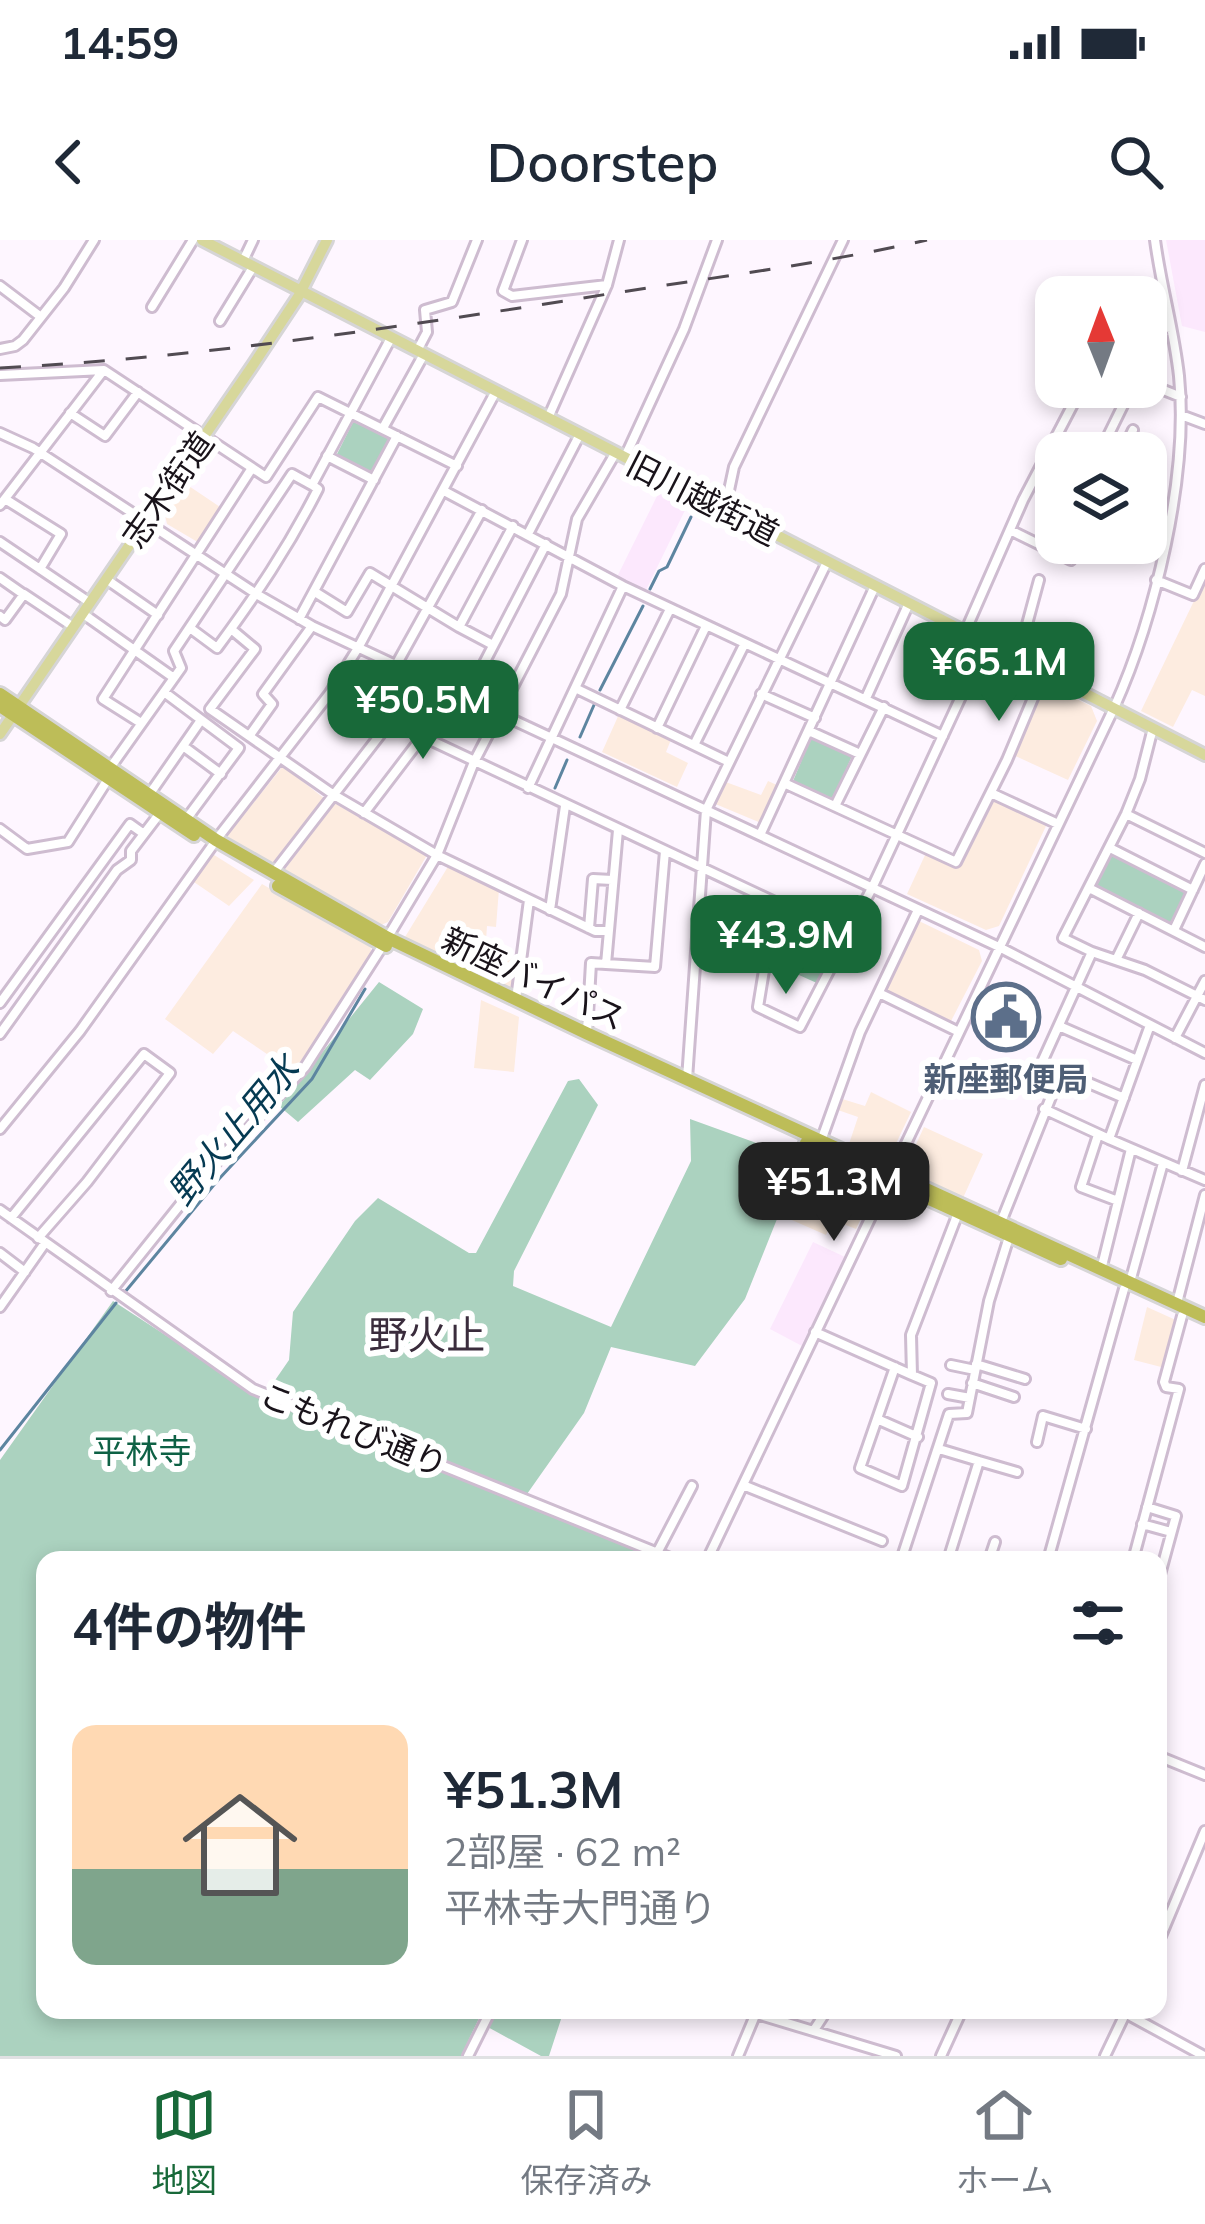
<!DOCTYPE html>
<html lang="ja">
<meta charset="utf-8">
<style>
:root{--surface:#fff;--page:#f6f6f7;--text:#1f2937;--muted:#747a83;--line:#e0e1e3;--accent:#186939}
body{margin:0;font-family:Mulish,"Noto Sans JP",sans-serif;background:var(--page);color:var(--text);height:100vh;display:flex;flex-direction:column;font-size:45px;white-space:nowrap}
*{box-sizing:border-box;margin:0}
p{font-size:39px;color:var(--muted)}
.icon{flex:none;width:66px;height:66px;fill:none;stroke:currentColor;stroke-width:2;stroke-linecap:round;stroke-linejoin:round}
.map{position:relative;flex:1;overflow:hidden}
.sheet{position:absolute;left:36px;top:1311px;width:1131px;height:468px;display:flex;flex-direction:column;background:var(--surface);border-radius:24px;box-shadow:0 6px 18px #0003}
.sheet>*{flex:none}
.needle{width:78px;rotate:359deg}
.buttons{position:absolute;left:1035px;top:36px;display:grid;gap:24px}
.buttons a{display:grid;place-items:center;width:132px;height:132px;border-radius:24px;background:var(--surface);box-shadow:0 6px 18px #0003;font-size:60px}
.price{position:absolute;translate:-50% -102px;padding:0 27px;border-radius:24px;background:var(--accent);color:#fff;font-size:39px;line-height:78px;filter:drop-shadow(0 3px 6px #0008)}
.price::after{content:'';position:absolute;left:50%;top:72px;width:36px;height:27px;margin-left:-18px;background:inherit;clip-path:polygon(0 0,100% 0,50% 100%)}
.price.on{background:#222;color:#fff}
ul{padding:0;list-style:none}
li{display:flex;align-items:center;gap:36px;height:300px;padding:0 36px}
li span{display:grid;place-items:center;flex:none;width:336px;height:240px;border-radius:24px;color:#555}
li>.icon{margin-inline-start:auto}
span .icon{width:144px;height:144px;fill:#fffc;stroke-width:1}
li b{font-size:51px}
h2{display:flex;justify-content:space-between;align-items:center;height:144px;padding:0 36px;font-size:51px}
.status{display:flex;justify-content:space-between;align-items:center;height:84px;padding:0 60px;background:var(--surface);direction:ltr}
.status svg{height:33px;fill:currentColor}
header{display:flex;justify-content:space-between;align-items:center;height:156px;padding:0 36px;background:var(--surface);font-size:54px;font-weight:600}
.menu{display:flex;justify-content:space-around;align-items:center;height:168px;border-top:3px solid var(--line);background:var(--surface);font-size:33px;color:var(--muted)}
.menu a{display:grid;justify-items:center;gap:6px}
.menu .on{color:var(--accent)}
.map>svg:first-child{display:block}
.commercial{fill:#fdece0}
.built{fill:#fce8fd}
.green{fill:#abd2bf}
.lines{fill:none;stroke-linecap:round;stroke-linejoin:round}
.stream{stroke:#5d85a0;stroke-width:3}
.minor-casing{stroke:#cebcd0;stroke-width:14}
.major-casing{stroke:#d6d5d6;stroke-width:16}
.highway-casing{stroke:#d6d5d6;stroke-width:18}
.minor{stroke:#fff;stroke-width:8}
.major{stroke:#d7d79b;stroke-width:10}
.highway{stroke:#bdbd58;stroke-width:12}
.rail{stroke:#514b52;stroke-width:3;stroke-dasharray:21 21;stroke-linecap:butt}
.labels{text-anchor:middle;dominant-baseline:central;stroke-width:12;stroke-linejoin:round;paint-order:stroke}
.street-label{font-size:33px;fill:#19131a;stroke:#fff}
.service-label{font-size:33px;font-weight:bold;fill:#4e5e75;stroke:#fff}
.park-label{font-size:33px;fill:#0e6145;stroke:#fff}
.water-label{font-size:36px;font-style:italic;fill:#053a52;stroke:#fff}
.quarter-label{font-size:39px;fill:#3a2c3c;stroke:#fff}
</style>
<div class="status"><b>14:59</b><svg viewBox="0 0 49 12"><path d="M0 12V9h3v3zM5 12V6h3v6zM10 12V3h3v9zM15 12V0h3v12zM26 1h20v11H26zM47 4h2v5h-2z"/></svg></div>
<header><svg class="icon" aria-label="back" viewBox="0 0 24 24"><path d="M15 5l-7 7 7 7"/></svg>Doorstep<svg class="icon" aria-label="search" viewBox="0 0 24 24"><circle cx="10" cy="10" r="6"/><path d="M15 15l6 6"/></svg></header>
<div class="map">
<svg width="1205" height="1816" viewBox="0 0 1205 1816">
<rect width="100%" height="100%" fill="#fef6ff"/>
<!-- commercial -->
<path class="commercial" d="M183 242 223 269 201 304 167 284 164 271Z
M1205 338V456L1192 450 1173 487 1141 471Z
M1046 444 1091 466 1097 481 1068 540 1013 515Z
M620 472 672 497 666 512 688 523 677 547 602 512Z
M283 526 325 559 270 626 227 596Z
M723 541 761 555 768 541 779 546 761 583 713 563Z
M996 560 1046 586 999 686 986 690 907 654 926 613 959 628 991 561Z
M334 563 427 615 388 682 381 685 283 632Z
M211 613 254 640 229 666 191 640Z
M449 625 499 649 496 687 487 686 485 715 518 719 515 746 508 749 405 697Z
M262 644 370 706 372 714 295 833 233 791 213 814 165 779Z
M919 681 979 710 982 721 950 783 885 753Z
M481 760 519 777 514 832 474 828Z
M871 852 911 872 891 914 880 919 849 904 858 877 835 869 839 858 865 866Z
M924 887 983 914 963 958 908 933 907 924Z
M810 912 871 940 868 946 875 949 856 989 833 980 826 995 785 977Z
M1147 1067 1178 1081 1165 1128 1134 1120Z"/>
<!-- built -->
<path class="built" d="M1166 0H1205V92L1182 86Z
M663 244 691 258 645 352 617 337Z
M813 1002 845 1017 802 1106 770 1089Z"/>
<!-- green -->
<path class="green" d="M353 182 391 196 374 236 336 216Z
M811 498 852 516 833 559 793 541Z
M1110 608 1193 650 1174 690 1089 648Z
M790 675 838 697 819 744 770 722 771 706Z
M379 742 423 769 413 794 370 840 355 830 298 882 279 866Z
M579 839 598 865 514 1031 513 1046 611 1087 691 921 690 879 801 919 745 1059 695 1126 611 1107 584 1173 527 1254 269 1149 289 1120 293 1072 355 981 378 958 469 1013H476L568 841Z
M113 1061 259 1156 664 1320H45V1770H483L461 1816H0V1220Z
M491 1770H564L549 1816H541L484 1785Z"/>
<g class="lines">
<!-- stream -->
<path class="stream" d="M650 349 659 331 667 327 691 277
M600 450 643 366
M580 497 594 465
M555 548 567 520
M125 1052 218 940 312 839 365 749
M0 1210 116 1063"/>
<defs>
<path id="minor" d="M522 0 503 51 512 56 607 45
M243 21 253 0
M0 46 41 77
M152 67 193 0
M220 81 253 27
M1146 86 1171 88
M0 109 15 106 23 100 64 48 94 0
M417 111 427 92 425 70 452 62 477 0
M0 135 104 130 266 237 318 157 457 226
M1146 143 1181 157
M70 173 105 196 138 152
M1181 175 1205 184
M548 178 607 45 619 0
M383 188 424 114
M0 193 33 208 258 355 312 386 999 707 1205 813
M1104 204 1132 147
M1122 213 1133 190
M327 216 374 240
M625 217 684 89 717 0
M444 251 623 346 943 496
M5 259 61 294 40 329
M0 265 103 131
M725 269 734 227 843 0
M1146 279 1166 289
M1012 291 1071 320 1079 303
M528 294 580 194
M0 302 89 362
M0 338 23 354
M106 339 158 375
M1156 340 1193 355 1205 329
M315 352 347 372 370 333 459 387 513 286
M82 373 174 438
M0 376 5 380 24 354 72 386
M299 379 397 196
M459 387 493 405
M190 388 217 408C256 355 288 308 318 249L312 245 391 98
M231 389 255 409 210 469 334 555 437 615 595 691H608
M965 392 1023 260 1082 147
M1012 416 1026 388 1039 340
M340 437 379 455
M575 448 729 522
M164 452 239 508 185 581
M330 453 845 695
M761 454 815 478
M466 458 546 304
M866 458 909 363
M620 470 670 369
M370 472 482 270
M141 483 103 459 252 228
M657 488 706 386
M809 491 860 514
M250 495 272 464 263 454 312 386
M694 505 744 405
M183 506 221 534
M110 528 181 428 174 411 292 234 312 245
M784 543 956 622 1007 520 1044 432
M528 548 623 346
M991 553 1058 584
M149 555 201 480
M835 566 884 467
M364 573 422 497
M1126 574 1205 613
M0 589 27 609 68 602 108 539
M760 595 875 346
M216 600 330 453 358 408 496 151
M1110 608 1193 650
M274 632 390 482
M1089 648 1205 707
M787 669 768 706 758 767 800 787 872 648 986 403
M550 670 565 566
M589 688 593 639 612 640
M1174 690 1205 624
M1092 712 1145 730 1205 760
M1116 720 1139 673
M606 724 655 727 665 611
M879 753 959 792
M516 759 529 660
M0 763 130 584 144 594
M1150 785 1109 899 1205 940
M1059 786 1137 820
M587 792 591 723 606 724 618 590
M0 794 117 630 131 620V611L160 573
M1175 798 1205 741
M687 839 706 570 827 322
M1124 858 1044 824 1043 820 1092 712 1063 698 1126 574 1140 539 1153 488
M1044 869 1109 899
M0 889 80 791 212 606
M1098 895 1081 947 1118 961
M821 901 860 792 918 670
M1182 931 1205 845
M0 970 253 1149 675 1320
M11 978 144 814 170 833 87 942 38 998
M1001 982 1055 847
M0 1013 25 1032
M1101 1030 1131 909
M1130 1042 1163 923
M111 1051 200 940 305 827 383 705 437 615 474 522 561 354 577 279 616 212
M1177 1063 1205 955
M0 1067 45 1003
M815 1092 912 1135 911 1095 958 973
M976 1124 1025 1139
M951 1125 975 1130
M895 1127 860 1228 902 1246 931 1143 912 1135
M972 1143 1014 1157
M948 1154 970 1158
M877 1179 918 1197
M1037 1202 1043 1176 1086 1189
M939 1209 979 1221
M743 1245 882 1301
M1147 1267 1176 1276 1158 1342
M1142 1284 1171 1292
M657 1313 692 1246
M707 1320 1114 468C1155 377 1189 236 1179 136 1174 90 1161 46 1155 0
M901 1320 949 1174 967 1173 989 1061 1009 997
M948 1320 979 1221 1017 1232
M989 1320 995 1302
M1048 1320 1124 1049
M1133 1320 1179 1149 1166 1147 1164 1142 1182 1076
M1158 1376V1386
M1158 1516 1205 1535
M1158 1703 1205 1591
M744 1770 896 1816
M1125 1773 1204 1816
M814 1790 827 1770
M468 1816 491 1770
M738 1816 756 1773
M941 1816 962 1770
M1105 1816 1127 1770"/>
<path id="major" d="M202 0 1205 515
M0 494 253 125 298 57 327 0"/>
<path id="highway" d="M0 454 216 600 388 698 586 793 1205 1077
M0 466 194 595
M278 646 386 706
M806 903 1061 1019"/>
</defs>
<!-- minor casing -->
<use href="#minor" class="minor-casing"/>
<!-- major casing -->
<use href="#major" class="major-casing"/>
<!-- highway casing -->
<use href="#highway" class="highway-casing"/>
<!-- minor -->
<use href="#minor" class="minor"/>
<!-- major -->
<use href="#major" class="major"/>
<!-- highway -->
<use href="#highway" class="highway"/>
<!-- rail -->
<path class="rail" d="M0 128C194 118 385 89 577 59 693 40 812 26 927 0"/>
</g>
<!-- icons -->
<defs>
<symbol id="civic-ring" viewBox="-11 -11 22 22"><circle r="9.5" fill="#fff" stroke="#5c6f8a" stroke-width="1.5"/><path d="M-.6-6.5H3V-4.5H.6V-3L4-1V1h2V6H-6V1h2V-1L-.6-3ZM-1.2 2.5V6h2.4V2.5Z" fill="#5c6f8a"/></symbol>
</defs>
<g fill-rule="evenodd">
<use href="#civic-ring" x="968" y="739" width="76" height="76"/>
</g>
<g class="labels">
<!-- street labels -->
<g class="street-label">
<text transform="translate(167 249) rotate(-55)">志木街道</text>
<text transform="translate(703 258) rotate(27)">旧川越街道</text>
<text transform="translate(534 738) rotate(25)">新座バイパス</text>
<text transform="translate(354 1189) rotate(22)">こもれび通り</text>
</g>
<!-- service labels -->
<g class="service-label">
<text x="1006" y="838">新座郵便局</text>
</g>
<!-- park labels -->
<g class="park-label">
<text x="142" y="1210">平林寺</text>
</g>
<!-- water labels -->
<g class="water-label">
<text transform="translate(233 890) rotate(-50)">野火止用水</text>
</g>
<!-- quarter labels -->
<g class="quarter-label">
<text x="427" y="1094">野火止</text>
</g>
</g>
</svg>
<div class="buttons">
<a><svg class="needle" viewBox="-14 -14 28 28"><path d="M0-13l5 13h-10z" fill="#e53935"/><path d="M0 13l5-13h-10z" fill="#747a83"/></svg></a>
<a><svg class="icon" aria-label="layers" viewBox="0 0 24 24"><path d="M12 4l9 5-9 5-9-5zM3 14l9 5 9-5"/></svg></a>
</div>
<b class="price" style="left:999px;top:484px">¥65.1M</b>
<b class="price" style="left:423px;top:522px">¥50.5M</b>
<b class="price" style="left:786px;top:757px">¥43.9M</b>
<b class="price on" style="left:834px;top:1004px">¥51.3M</b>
<section class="sheet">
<h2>4件の物件<svg class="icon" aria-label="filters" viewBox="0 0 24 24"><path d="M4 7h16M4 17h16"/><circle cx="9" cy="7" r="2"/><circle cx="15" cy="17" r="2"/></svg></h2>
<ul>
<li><span style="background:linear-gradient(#ffd9b3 60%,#7fa58c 0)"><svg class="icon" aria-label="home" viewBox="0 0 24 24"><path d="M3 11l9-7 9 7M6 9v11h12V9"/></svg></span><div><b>¥51.3M</b><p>2部屋 · 62 m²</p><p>平林寺大門通り</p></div></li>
</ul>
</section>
</div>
<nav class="menu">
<a class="on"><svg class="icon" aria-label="map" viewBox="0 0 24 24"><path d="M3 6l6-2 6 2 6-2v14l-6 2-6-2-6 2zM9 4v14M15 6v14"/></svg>地図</a>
<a><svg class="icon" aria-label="saved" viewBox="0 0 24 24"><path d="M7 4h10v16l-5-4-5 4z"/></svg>保存済み</a>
<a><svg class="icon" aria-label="home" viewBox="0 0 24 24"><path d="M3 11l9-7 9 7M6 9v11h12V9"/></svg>ホーム</a>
</nav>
